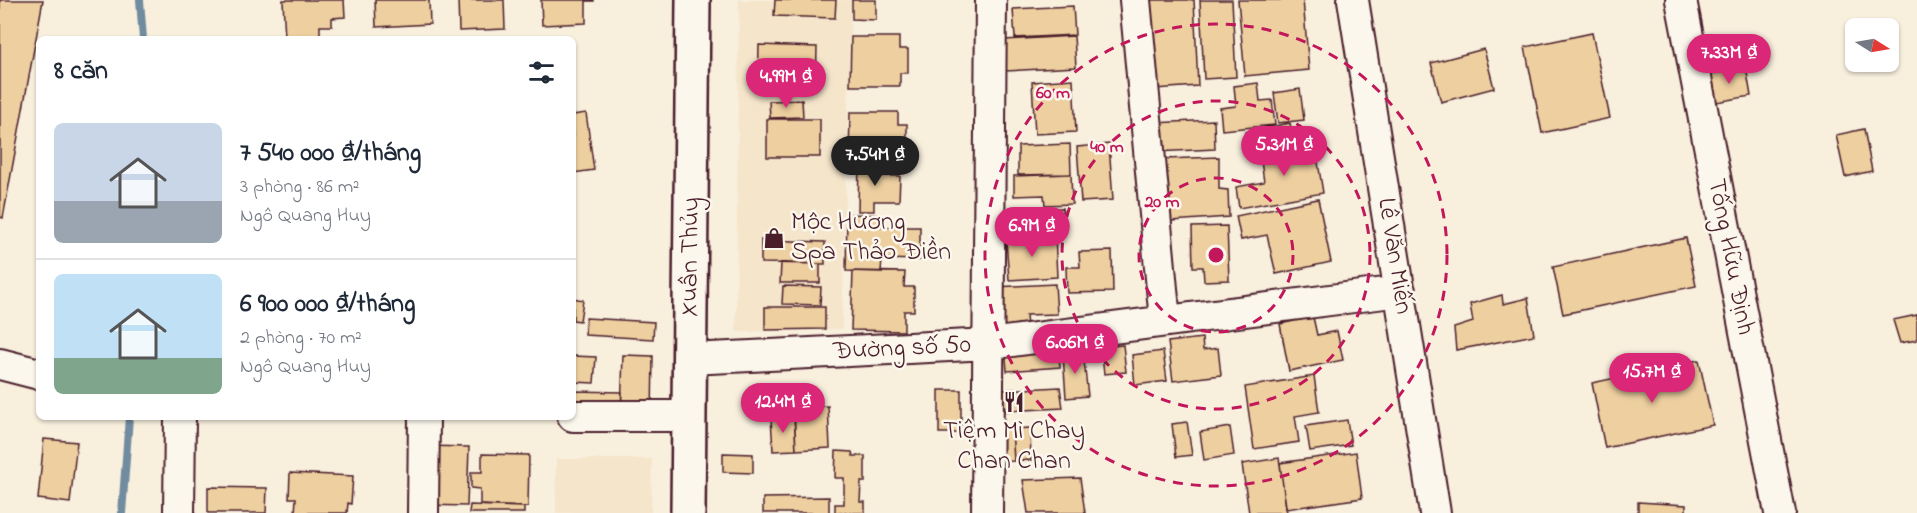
<!DOCTYPE html>
<html lang="vi">
<meta charset="utf-8">
<style>
:root{--surface:#fff;--page:#f2f2f3;--text:#1f2937;--muted:#747a83;--line:#e0e1e3;--accent:#db2777}
body{margin:0;font-family:"Indie Flower",sans-serif;background:var(--page);color:var(--text);height:100vh;display:flex;flex-direction:column;font-size:22px;white-space:nowrap}
*{box-sizing:border-box;margin:0}
p{font-size:20px;color:var(--muted)}
.icon{flex:none;width:33px;height:33px;fill:none;stroke:currentColor;stroke-width:2;stroke-linecap:round;stroke-linejoin:round}
.map{position:relative;flex:1;overflow:hidden}
.drawer{position:absolute;left:36px;top:36px;width:540px;height:384px;display:flex;flex-direction:column;background:var(--surface);border-radius:9px;box-shadow:0 2px 4px #0004}
.drawer>*{flex:none}
.needle{width:39px;rotate:101deg}
.controls{position:absolute;left:1845px;top:18px;display:grid;gap:12px}
.controls a{display:grid;place-items:center;width:54px;height:54px;border-radius:9px;background:var(--surface);box-shadow:0 2px 4px #0004;font-size:30px}
.price{position:absolute;translate:-50% -51px;padding:0 14px;border-radius:21px;background:var(--accent);color:#fff;font-size:20px;line-height:39px;filter:drop-shadow(0 2px 3px #0008)}
.price::after{content:'';position:absolute;left:50%;top:36px;width:18px;height:14px;margin-left:-9px;background:inherit;clip-path:polygon(0 0,100% 0,50% 100%)}
.price.active{background:#222;color:#fff}
ul{padding:0;list-style:none}
li{display:flex;align-items:center;gap:18px;height:150px;padding:0 18px}
li+li{border-top:2px solid var(--line)}
li span{display:grid;place-items:center;flex:none;width:168px;height:120px;border-radius:9px;color:#555}
li>.icon{margin-inline-start:auto}
span .icon{width:72px;height:72px;fill:#fffc;stroke-width:1}
li b{font-size:26px}
h2{display:flex;justify-content:space-between;align-items:center;height:72px;padding:0 18px;font-size:26px}
.map>svg:first-child{display:block}
.built{fill:#f5e5cb}
.lines{fill:none;stroke-linecap:round;stroke-linejoin:round}
.stream{stroke:#718b9f;stroke-width:8}
.building{fill:#edcfa0;stroke:#4a1f2b;stroke-width:1.5}
.street-casing{stroke:#4a1f2b;stroke-width:34}
.secondary-casing{stroke:#4a1f2b;stroke-width:38}
.street{stroke:#fbf7ec;stroke-width:30}
.secondary{stroke:#fbf7ec;stroke-width:33}
.ring{fill:none;stroke:#c2185b;stroke-width:3;stroke-dasharray:10 8}
.labels{text-anchor:middle;dominant-baseline:central;stroke-width:5;stroke-linejoin:round;paint-order:stroke}
.poi-label{font-size:26px;fill:#4a1f2b;stroke:#fbf7ec;text-anchor:start}
.street-label{font-size:26px;fill:#4a1f2b;stroke:#fbf7ec}
.centre{fill:#c2185b;stroke:#fbf7ec;stroke-width:3}
.ring-label{font-size:18px;text-anchor:middle;font-weight:bold;fill:#c2185b;stroke:#fbf7ec;stroke-width:5;stroke-linejoin:round;paint-order:stroke}
</style>
<div class="map">
<svg width="1917" height="513" viewBox="0 0 1917 513">
<rect width="100%" height="100%" fill="#f8efdd"/>
<filter id="ink" filterUnits="userSpaceOnUse"><feTurbulence type="fractalNoise" baseFrequency=".0167" numOctaves="2"/><feDisplacementMap in="SourceGraphic" scale="12" xChannelSelector="R" yChannelSelector="G"/><feConvolveMatrix kernelMatrix="1 2 1 2 8 2 1 2 1" color-interpolation-filters="sRGB"/></filter>
<g filter="url(#ink)">
<!-- built -->
<path class="built" d="M739 0H851L842 329 736 332Z
M556 459H652L651 513H556Z"/>
<g class="lines">
<!-- stream -->
<path class="stream" d="M140 0 143 39
M122 513 129 417"/>
</g>
<!-- building -->
<path class="building" d="M0 0H43L3 218 0 217Z
M283 0H344L345 17 332 18V26H320V39H285Z
M375 0H429L430 24 376 27Z
M458 0H504L505 29 459 31Z
M541 0H594V1H586V23L542 25Z
M775 0H836L835 18 774 16Z
M852 0H876V20L852 19Z
M1150 0H1194L1198 86 1154 89Z
M1200 0H1232L1236 77 1204 79Z
M1238 0H1303L1309 70 1245 76Z
M1073 6 1075 35 1015 38 1013 9Z
M1592 33 1610 118 1542 133 1525 47Z
M1074 36 1076 67 1006 71 1005 40Z
M851 37H899V49H908V73H900V86H850Z
M759 45 817 47 816 89 758 87Z
M1484 49 1494 88 1441 102 1431 63Z
M1746 67 1751 96 1711 103 1706 75Z
M1073 79 1076 132 1035 134 1032 82Z
M1258 83 1260 101 1272 100 1275 125 1222 130 1220 108 1236 106 1234 86Z
M1300 89 1304 120 1278 123 1274 93Z
M802 100 803 117 770 118 769 101Z
M850 112H898V124H907V148H899V161L849 160Z
M586 113 594 170 573 173V115Z
M767 119H820V157H767Z
M1214 120 1215 149 1155 152 1154 123Z
M1290 123 1294 145 1249 153 1245 132Z
M1864 129 1872 171 1845 177 1836 135Z
M1070 144 1071 174 1018 175V146Z
M1109 144 1113 200 1081 202 1077 147Z
M1315 144 1323 193 1239 208 1236 187 1264 182 1260 154Z
M1219 157V189L1228 190 1229 217 1171 221 1164 159Z
M859 160 875 161V176H900L899 201H874V211H858Z
M1071 174 1072 204 1045 205 1044 195 1014 196V176Z
M1318 199 1331 262 1276 274 1267 235 1241 240 1236 216Z
M1063 208V229H996L998 210Z
M847 214 881 215V227H920V260L882 259 881 272 846 271Z
M1227 226 1229 280 1204 281 1203 267H1193L1192 227Z
M1055 235 1057 277 1009 280 1006 239Z
M1686 238 1696 286 1563 314 1553 267Z
M761 240 825 242V264L761 263Z
M1112 251 1113 292 1067 293 1066 267H1080L1079 252Z
M781 263 820 264V283H780Z
M853 271 905 272 904 287H914V311H904V331L851 330Z
M1055 284 1057 314 1026 315 1027 329 996 331 994 287Z
M783 286 821 287 820 305 782 304Z
M1502 295 1503 304 1528 298 1534 335 1456 350 1454 328 1473 322 1470 304Z
M573 298 583 300 580 321 573 320Z
M765 307H825V329L765 330Z
M1917 315V340L1900 343 1893 320Z
M1313 317 1317 335 1337 331 1343 360 1289 371 1280 324Z
M586 318 654 322 653 339 585 335Z
M1202 338 1203 350 1218 348 1221 375 1173 381 1168 342Z
M1058 343 1060 367 1007 371 1005 347Z
M1123 345 1126 372 1104 374 1101 347Z
M1163 351 1167 381 1135 385 1132 355Z
M1083 352 1088 396 1066 398 1063 354Z
M623 355 653 356 652 413 621 412Z
M573 356 596 357 594 383 573 382Z
M1699 360 1713 425 1605 448 1592 383Z
M1314 376 1319 412 1295 416 1299 442 1254 449 1245 387Z
M1060 387 1063 408 1005 411 1002 390Z
M939 390H961V433H939Z
M573 391 622 392 621 412 573 411Z
M828 406 830 448 796 450 794 408Z
M794 417 796 450 773 451 771 418Z
M1347 420 1351 445 1310 451 1306 426Z
M1187 422 1192 455 1176 457 1172 424Z
M1230 427 1234 455 1204 460 1200 432Z
M1030 428 1031 460 1014 461 1012 429Z
M1012 429 1014 461 990 462 988 430Z
M44 439 77 442 70 503 38 499Z
M426 446 469 447 467 506 425 505Z
M836 451 852 452 853 456H865V482H861L860 502H865V513H835V504H844V478H835Z
M1356 452 1362 498 1286 509 1280 463Z
M723 453 753 454V473L723 472Z
M482 454 529 455 528 507 480 505V489L471 488V472H482Z
M1279 458 1287 513H1249L1242 464Z
M290 473 353 476 351 504 348 503 347 513H295L296 498H289Z
M1080 478 1085 513H1028L1023 480Z
M208 487 267 488 266 513H208Z
M829 497V513H763V498Z
M1638 502 1686 505V513H1638Z
M470 505 524 507V513H469Z"/>
<g class="lines">
<defs>
<path id="street" d="M1135 0 1165 321
M1353 0 1435 513
M1681 0 1780 513
M690 359 989 344 1400 291
M0 364 39 374
M573 416H689
M179 513 180 417
M423 513 424 417
M987 513 991 0"/>
<path id="secondary" d="M688 513 693 0"/>
</defs>
<!-- street casing -->
<use href="#street" class="street-casing"/>
<!-- secondary casing -->
<use href="#secondary" class="secondary-casing"/>
<!-- street -->
<use href="#street" class="street"/>
<!-- secondary -->
<use href="#secondary" class="secondary"/>
</g>
</g>
<!-- distance rings -->
<g class="ring">
<circle cx="1216" cy="255" r="77"/>
<circle cx="1216" cy="255" r="154"/>
<circle cx="1216" cy="255" r="231"/>
</g>
<!-- icons -->
<defs>
<symbol id="shop-bare" viewBox="-9 -9 18 18"><path d="M-5-2.5h2.3a2.7 3.5 0 0 1 5.4 0H5L5.5 6h-11ZM-1.5-2.5h3a1.5 2.3 0 0 0-3 0Z" fill="#4a1f2b" stroke="#fbf7ec" stroke-width="2.5" paint-order="stroke"/></symbol>
<symbol id="restaurant-bare" viewBox="-9 -9 18 18"><path d="M-5-6h1v4h1v-4h1v4h1v-4h1v5L-1.5 .5V6h-2V.5L-5-1ZM5-6V6H3V1.5H1.5Q1.5-4 5-6Z" fill="#4a1f2b" stroke="#fbf7ec" stroke-width="2.5" paint-order="stroke"/></symbol>
</defs>
<g fill-rule="evenodd">
<use href="#shop-bare" x="759" y="223" width="30" height="30"/>
<use href="#restaurant-bare" x="999" y="387" width="30" height="30"/>
</g>
<g class="labels">
<!-- poi labels -->
<g class="poi-label">
<text x="791" y="223">Mộc Hương<tspan x="791" dy="30">Spa Thảo Điền</tspan></text>
<text x="1014" y="432" text-anchor="middle">Tiệm Mì Chay<tspan x="1014" dy="30">Chan Chan</tspan></text>
</g>
<!-- street labels -->
<g class="street-label">
<text transform="translate(1394 256) rotate(81)">Lê Văn Miến</text>
<text transform="translate(691 257) rotate(-89)">Xuân Thủy</text>
<text transform="translate(1730 257) rotate(79)">Tống Hữu Định</text>
<text transform="translate(902 349) rotate(-3)">Đường số 50</text>
</g>
</g>
<circle cx="1216" cy="255" r="9" class="centre"/>
<g class="ring-label">
<text x="1053" y="98">60 m</text>
<text x="1107" y="152">40 m</text>
<text x="1162" y="207">20 m</text>
</g>
</svg>
<div class="controls">
<a><svg class="needle" viewBox="-14 -14 28 28"><path d="M0-13l5 13h-10z" fill="#e53935"/><path d="M0 13l5-13h-10z" fill="#747a83"/></svg></a>
</div>
<b class="price" style="left:1729px;top:85px">7.33M ₫</b>
<b class="price" style="left:786px;top:109px">4.99M ₫</b>
<b class="price" style="left:1284px;top:177px">5.31M ₫</b>
<b class="price active" style="left:875px;top:187px">7.54M ₫</b>
<b class="price" style="left:1032px;top:258px">6.9M ₫</b>
<b class="price" style="left:1075px;top:375px">6.06M ₫</b>
<b class="price" style="left:1652px;top:404px">15.7M ₫</b>
<b class="price" style="left:783px;top:434px">12.4M ₫</b>
<section class="drawer">
<h2>8 căn<svg class="icon" aria-label="filters" viewBox="0 0 24 24"><path d="M4 7h16M4 17h16"/><circle cx="9" cy="7" r="2"/><circle cx="15" cy="17" r="2"/></svg></h2>
<ul>
<li><span style="background:linear-gradient(#c9d6e8 65%,#9aa5b1 0)"><svg class="icon" aria-label="home" viewBox="0 0 24 24"><path d="M3 11l9-7 9 7M6 9v11h12V9"/></svg></span><div><b>7 540 000 ₫/tháng</b><p>3 phòng · 86 m²</p><p>Ngô Quang Huy</p></div></li>
<li><span style="background:linear-gradient(#bfe0f5 70%,#7fa58c 0)"><svg class="icon" aria-label="home" viewBox="0 0 24 24"><path d="M3 11l9-7 9 7M6 9v11h12V9"/></svg></span><div><b>6 900 000 ₫/tháng</b><p>2 phòng · 70 m²</p><p>Ngô Quang Huy</p></div></li>
</ul>
</section>
</div>
